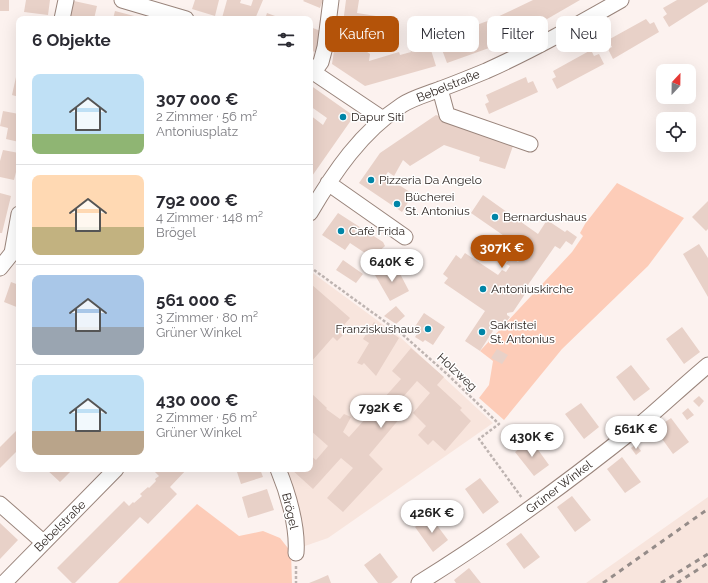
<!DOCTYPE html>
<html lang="de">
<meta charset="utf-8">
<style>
:root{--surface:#fff;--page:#f7f7f7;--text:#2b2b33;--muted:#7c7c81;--line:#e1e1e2;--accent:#b45309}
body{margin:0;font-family:Raleway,sans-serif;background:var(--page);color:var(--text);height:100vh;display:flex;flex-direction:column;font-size:15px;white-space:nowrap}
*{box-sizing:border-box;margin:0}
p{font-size:13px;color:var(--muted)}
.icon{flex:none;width:22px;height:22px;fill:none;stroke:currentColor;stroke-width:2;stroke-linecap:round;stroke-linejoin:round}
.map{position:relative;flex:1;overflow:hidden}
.side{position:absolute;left:16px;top:16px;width:297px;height:456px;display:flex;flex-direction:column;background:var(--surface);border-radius:8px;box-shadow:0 4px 16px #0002}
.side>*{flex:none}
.hud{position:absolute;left:325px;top:16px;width:323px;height:36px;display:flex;gap:8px}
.needle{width:26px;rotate:22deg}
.controls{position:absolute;left:656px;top:64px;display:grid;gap:8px}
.controls a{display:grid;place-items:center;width:40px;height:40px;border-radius:8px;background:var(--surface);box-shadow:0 4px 16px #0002;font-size:20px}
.price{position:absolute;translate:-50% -34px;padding:0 9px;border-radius:14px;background:#fff;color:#222;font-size:13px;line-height:26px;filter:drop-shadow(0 1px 2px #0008)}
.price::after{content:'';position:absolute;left:50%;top:24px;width:12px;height:9px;margin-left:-6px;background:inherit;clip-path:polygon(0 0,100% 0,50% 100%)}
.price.on{background:var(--accent);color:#fff}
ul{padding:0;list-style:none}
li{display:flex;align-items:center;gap:12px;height:100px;padding:0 16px}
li+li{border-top:1px solid var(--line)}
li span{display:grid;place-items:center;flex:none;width:112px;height:80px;border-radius:8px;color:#555}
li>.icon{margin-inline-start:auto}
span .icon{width:48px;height:48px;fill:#fffc;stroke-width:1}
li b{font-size:17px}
h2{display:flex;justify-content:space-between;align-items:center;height:48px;padding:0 16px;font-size:17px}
.chip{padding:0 14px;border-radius:8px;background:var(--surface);box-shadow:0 4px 16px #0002;font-size:14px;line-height:36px}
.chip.on{background:var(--accent);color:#fff}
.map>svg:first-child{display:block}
.built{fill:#f8e5dd}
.green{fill:#fdccb8}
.building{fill:#e8d1c8}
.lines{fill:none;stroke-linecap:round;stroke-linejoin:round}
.minor-casing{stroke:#99847b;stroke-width:17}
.path{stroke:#beb4b1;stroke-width:2.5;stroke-dasharray:3 2;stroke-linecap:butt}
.minor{stroke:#fff;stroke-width:15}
.rail{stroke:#958c89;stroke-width:3;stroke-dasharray:5 5;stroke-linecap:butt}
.poi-dot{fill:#0085a7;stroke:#fff;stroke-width:1.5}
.labels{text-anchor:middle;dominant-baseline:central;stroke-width:3;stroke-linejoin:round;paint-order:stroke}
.street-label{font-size:12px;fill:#2f2723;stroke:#fff}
.poi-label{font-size:12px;fill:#2f2723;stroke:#fff;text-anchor:start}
</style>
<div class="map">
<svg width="708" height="583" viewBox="0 0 708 583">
<rect width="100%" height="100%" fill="#fcf2ef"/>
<!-- built -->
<path class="built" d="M310 271 400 337 493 423 328 538 302 547 284 469H310Z
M708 497V583H586Z"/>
<!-- green -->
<path class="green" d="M617 183 684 218 648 266 562 349 504 420 479 398 489 385 493 361 480 351 572 252 583 236 580 233 585 224Z
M197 504 239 536 263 531 280 538 291 552 292 583H118Z"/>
<!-- building -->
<path class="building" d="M0 0H9V11H0Z
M26 0H50L48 15 24 12Z
M195 0H219L215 16 192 9Z
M227 0H241L240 3 251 6 253 0H263L255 19H226L222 18Z
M304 0H323L320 8 303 1Z
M346 0H359L357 13 376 16 374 29 343 23Z
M533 0H580L535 26 489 48 447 63 438 39 493 19Z
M677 0H708V2L669 27 663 17 667 14 663 8Z
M74 1 97 6 94 19H70Z
M115 11 138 17 137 19H113Z
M267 13 283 19H265Z
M646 19 650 24 654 22 659 32 613 59 608 49 612 47 608 40Z
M310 27 321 31 318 40H320L315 52 310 50Z
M336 37 347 38 370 54 369 61 399 52 400 55 411 52 410 49 413 48 414 51 430 47 436 66 365 86 332 64Z
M591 50 594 56 599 54 604 64 557 89 552 79 556 77 553 71Z
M18 68H19V97L12 95Z
M526 77 528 83 533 81 538 92 489 114 485 104 489 102 486 95Z
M310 85 354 116 310 179V115L323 125 327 118 310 106Z
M3 111 19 114V142L6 139 8 128 0 126Z
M436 115 514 143 505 169 479 161 480 157 444 145 410 166 403 160 394 176 388 172 385 176 413 194 402 212 359 183 380 153Z
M3 150 19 153V160L14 180 0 177V161Z
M0 193 11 196 2 233H0Z
M483 195 538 234 547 220 565 232 567 230 577 237 572 245 566 241 560 249 555 246 523 292 525 294 513 312 507 313V315L510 317 503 326 498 323 480 351 465 341 485 311 444 283 448 278 443 274 456 255 461 259 465 253 498 275 502 270 506 272 510 266 506 264 511 257 518 262 526 251 471 213Z
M708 201V229L706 231 692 217Z
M338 213 383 242 385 246 375 255 370 263 362 258 365 253 350 243 345 250 322 235Z
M699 244 708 258V297L683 254Z
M343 260 363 274 356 283 336 270Z
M395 264 409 291 390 301 375 275Z
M11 282 19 285V308L4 302Z
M311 284 350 318 338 332 343 335 337 341 333 337 311 362 310 361Z
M396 306 405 316 396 324 384 316Z
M424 313 445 327 433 345 425 340 423 342 415 337 417 334 412 331Z
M374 322 379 326 380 324 399 338 376 376 364 363 362 365 357 363 369 343 363 339Z
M682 327 700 352 684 364 666 339Z
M411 348 444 377 437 385 462 408 460 410 471 421 445 451 433 440 428 445 418 435 426 426 413 413 430 393 417 381 403 397 411 405 369 455 383 469 343 512 327 498 353 468 341 458 313 489 291 469H310V455L316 460 328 446 310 430V392L327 408 326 409 340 419 344 414 351 417 343 432 349 437 401 379 392 371Z
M497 349 508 355 502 364 491 358Z
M631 365 650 389 634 401 616 377Z
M699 396 704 401 699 407 693 401Z
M581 403 599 427 584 439 565 414Z
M688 408 694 415 687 420 682 413Z
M671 418 689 442 673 454 655 429Z
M19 428V449L0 468V447Z
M531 440 549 465 534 476 515 452Z
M636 444 641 451 636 455 631 448Z
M622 457 641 482 625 493 607 469Z
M46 469H73L60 482Z
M152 469H187L170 487 177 494 148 524 140 517 75 583H72L57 568 124 501 129 506 133 502 134 503 142 496 140 494 148 487 149 488 156 481 155 479 159 476Z
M236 469H260L263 477 241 484Z
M480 478 499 502 483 514 465 489Z
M267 489 274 510 248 518 242 497Z
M572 496 591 520 575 532 557 507Z
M430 516 448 540 433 552 415 527Z
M0 523 18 540 0 559Z
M521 533 540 557 524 569 506 544Z
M380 553 398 577 391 583H378L364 565Z
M469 568 481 583H456L454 580Z
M328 575 331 583H309L319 579Z"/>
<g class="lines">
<defs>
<path id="minor" d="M122 0 186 19
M62 19 66 0
M310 70 383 119
M313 73 321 62 325 47 331 0
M440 89 447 115 530 144
M328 183 405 237
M310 213C334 172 361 132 402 105 411 99 424 95 435 91 452 85 469 78 486 71 533 50 577 25 621 0
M0 268 12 253 19 214
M278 469C288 493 298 527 296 553
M0 504 43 542
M4 583 116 469
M419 583C495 536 567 483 637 427 661 407 684 385 708 365"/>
</defs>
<!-- minor casing -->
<use href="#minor" class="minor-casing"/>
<!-- path -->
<path class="path" d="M310 267 402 334 447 374 499 424 479 439 522 498
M296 566V583"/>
<!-- minor -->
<use href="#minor" class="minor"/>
<!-- rail -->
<path class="rail" d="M603 583 708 509
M661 583 708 554
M677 583 708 563"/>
</g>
<!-- markers -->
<g class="poi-dot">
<circle cx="343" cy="117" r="4"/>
<circle cx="371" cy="180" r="4"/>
<circle cx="397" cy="204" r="4"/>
<circle cx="495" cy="217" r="4"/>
<circle cx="341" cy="231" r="4"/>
<circle cx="483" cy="289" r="4"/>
<circle cx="428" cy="329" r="4"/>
<circle cx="482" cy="332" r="4"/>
</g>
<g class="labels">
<!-- street labels -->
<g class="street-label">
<text transform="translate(448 86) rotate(-22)">Bebelstraße</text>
<text transform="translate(457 372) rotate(43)">Holzweg</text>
<text transform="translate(559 487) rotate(-37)">Grüner Winkel</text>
<text transform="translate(290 511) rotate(77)">Brögel</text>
<text transform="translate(60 526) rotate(-45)">Bebelstraße</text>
</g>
<!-- poi labels -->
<g class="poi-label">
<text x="351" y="117">Dapur Siti</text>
<text x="379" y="180">Pizzeria Da Angelo</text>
<text x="405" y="197">Bücherei<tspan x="405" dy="14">St. Antonius</tspan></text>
<text x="503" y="217">Bernardushaus</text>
<text x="349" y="231">Café Frida</text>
<text x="491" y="289">Antoniuskirche</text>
<text x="490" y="325">Sakristei<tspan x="490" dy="14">St. Antonius</tspan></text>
<text x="420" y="329" text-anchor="end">Franziskushaus</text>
</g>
</g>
</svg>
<div class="controls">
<a><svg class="needle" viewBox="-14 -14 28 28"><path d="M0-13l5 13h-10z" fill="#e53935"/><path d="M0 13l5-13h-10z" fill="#7c7c81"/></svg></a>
<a><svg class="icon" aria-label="locate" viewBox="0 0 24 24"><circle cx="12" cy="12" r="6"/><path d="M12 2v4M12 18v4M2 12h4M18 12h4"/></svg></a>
</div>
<b class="price on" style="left:502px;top:269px">307K €</b>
<b class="price" style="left:392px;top:283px">640K €</b>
<b class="price" style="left:381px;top:429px">792K €</b>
<b class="price" style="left:636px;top:450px">561K €</b>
<b class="price" style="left:532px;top:458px">430K €</b>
<b class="price" style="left:432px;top:534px">426K €</b>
<div class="hud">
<a class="chip on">Kaufen</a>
<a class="chip">Mieten</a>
<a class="chip">Filter</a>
<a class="chip">Neu</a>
</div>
<section class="side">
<h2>6 Objekte<svg class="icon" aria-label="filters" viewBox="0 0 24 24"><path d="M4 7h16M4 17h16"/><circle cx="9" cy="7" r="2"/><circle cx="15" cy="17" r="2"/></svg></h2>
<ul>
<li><span style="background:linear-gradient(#bfe0f5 75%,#8fb573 0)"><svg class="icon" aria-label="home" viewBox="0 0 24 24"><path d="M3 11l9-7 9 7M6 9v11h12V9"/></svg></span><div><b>307 000 €</b><p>2 Zimmer · 56 m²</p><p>Antoniusplatz</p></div></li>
<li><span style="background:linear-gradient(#ffd9b3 65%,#c2b280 0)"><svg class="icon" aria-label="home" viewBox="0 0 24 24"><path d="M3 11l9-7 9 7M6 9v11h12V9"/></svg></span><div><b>792 000 €</b><p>4 Zimmer · 148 m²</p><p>Brögel</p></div></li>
<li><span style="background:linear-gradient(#a9c7e8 65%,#9aa5b1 0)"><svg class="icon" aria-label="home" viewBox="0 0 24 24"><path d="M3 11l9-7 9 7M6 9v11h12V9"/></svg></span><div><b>561 000 €</b><p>3 Zimmer · 80 m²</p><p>Grüner Winkel</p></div></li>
<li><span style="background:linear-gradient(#bfe0f5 70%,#b9a48a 0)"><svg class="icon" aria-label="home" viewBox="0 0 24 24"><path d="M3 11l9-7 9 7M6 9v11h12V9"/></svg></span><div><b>430 000 €</b><p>2 Zimmer · 56 m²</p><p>Grüner Winkel</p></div></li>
</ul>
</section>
</div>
